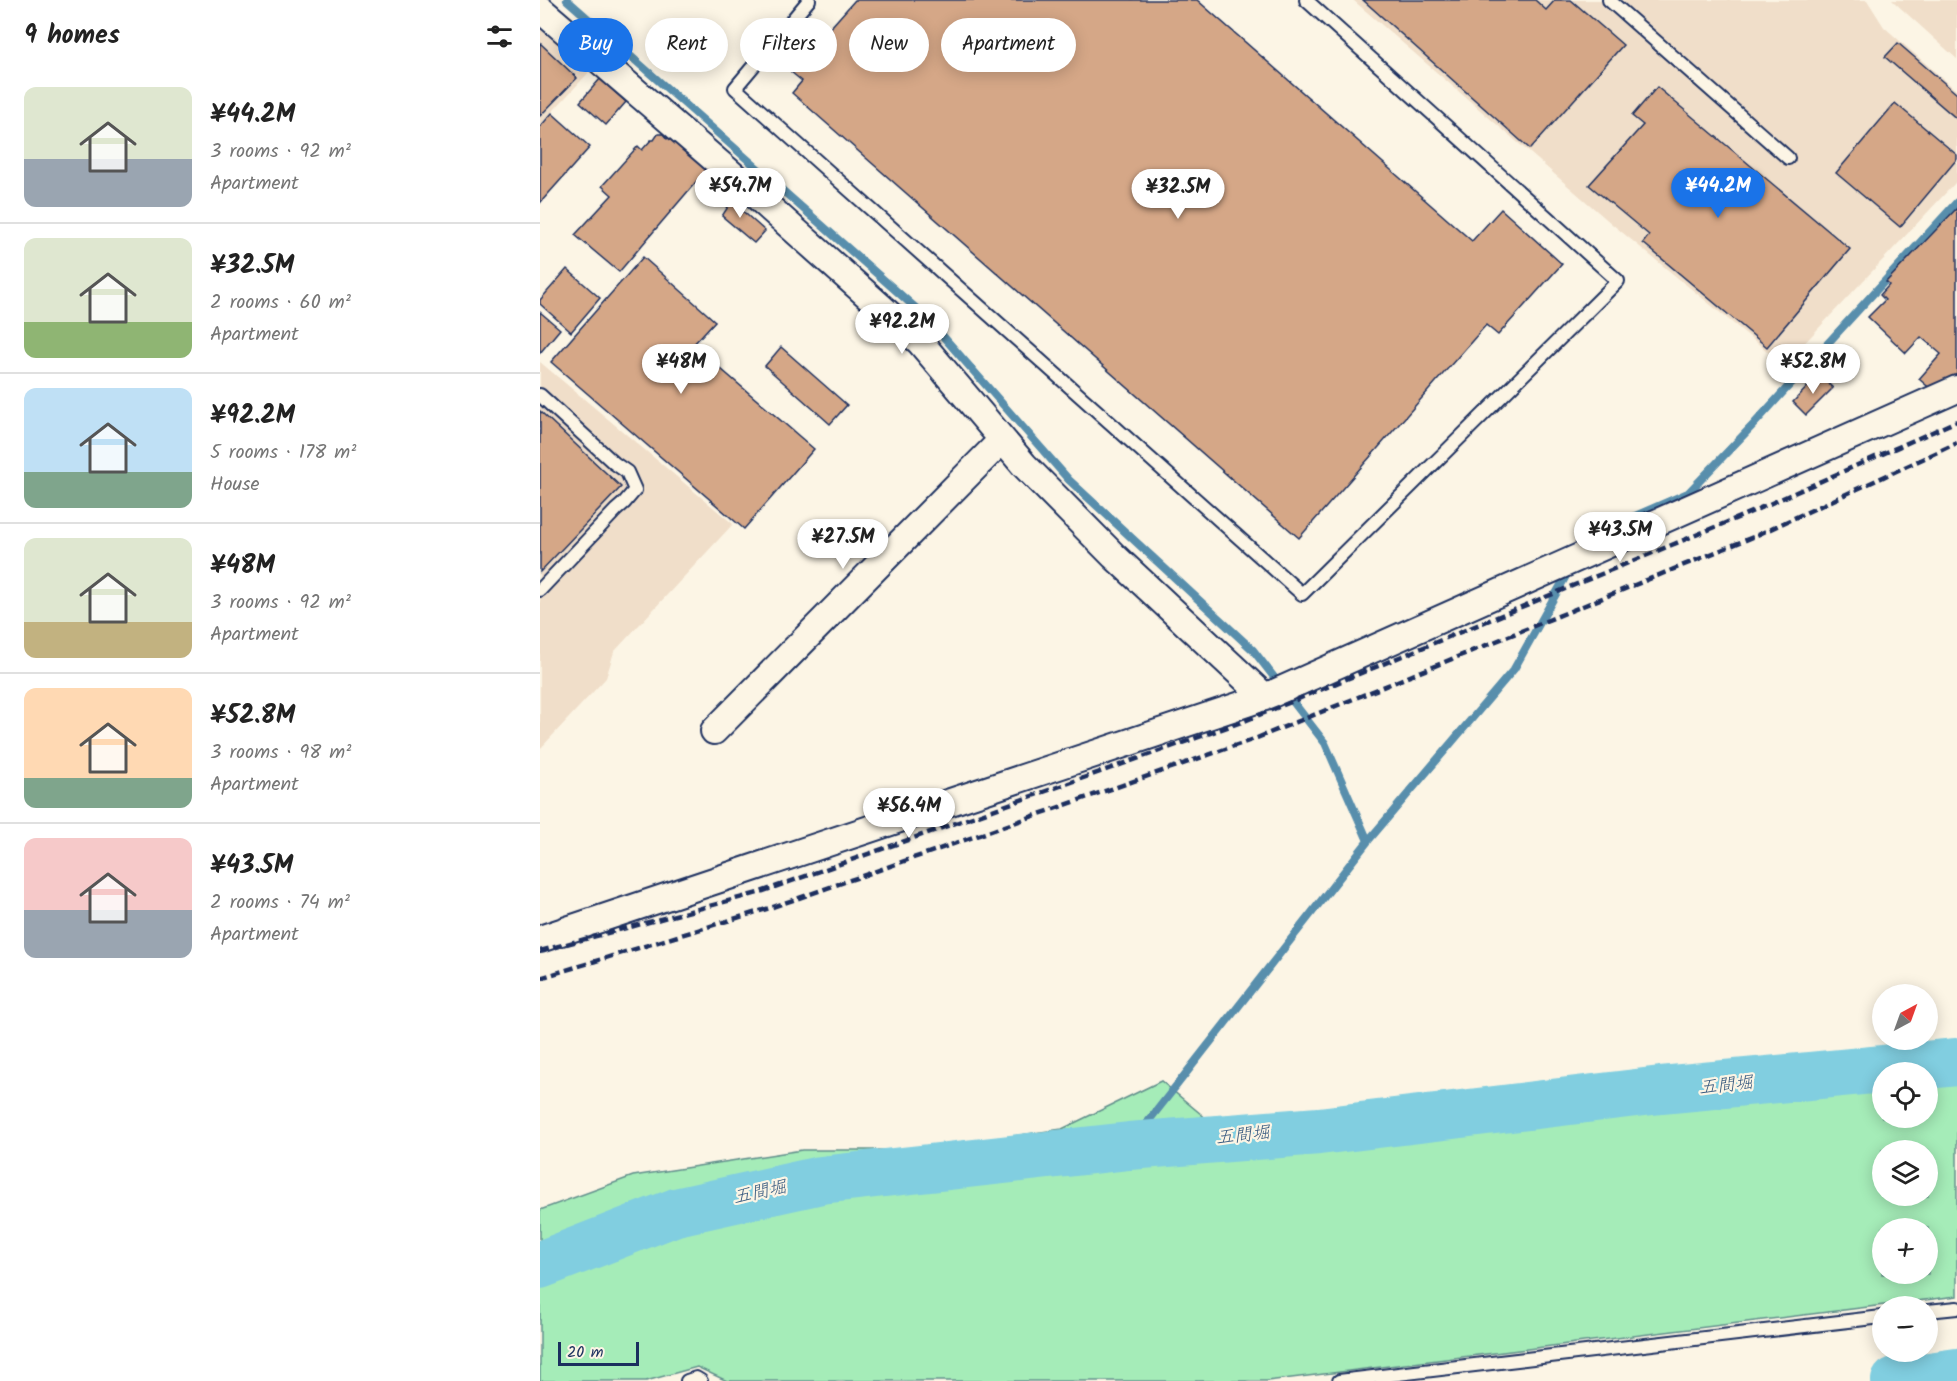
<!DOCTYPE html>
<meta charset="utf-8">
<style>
:root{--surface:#fff;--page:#f2f2f2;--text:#222;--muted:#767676;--line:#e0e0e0;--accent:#1a73e8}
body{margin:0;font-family:Kalam,"Klee One",sans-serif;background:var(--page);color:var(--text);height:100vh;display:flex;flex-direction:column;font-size:22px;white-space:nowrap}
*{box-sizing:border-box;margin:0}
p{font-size:20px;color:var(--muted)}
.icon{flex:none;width:33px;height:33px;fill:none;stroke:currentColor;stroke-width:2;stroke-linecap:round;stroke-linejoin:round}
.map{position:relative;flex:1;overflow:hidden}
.side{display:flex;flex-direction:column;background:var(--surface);width:540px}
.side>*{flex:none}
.top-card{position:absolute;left:18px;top:18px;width:570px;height:54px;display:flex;gap:12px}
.needle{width:39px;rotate:41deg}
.controls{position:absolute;left:1332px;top:984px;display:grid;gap:12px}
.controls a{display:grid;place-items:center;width:66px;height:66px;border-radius:50%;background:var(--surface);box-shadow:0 3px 15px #0003;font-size:30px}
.scale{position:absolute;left:18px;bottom:15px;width:81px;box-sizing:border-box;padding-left:6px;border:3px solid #1b2f5e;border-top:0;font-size:16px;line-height:21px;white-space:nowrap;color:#1b2f5e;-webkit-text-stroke:4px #fcf5e5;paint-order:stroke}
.price{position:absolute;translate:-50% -51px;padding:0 14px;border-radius:21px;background:#fff;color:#222;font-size:20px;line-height:39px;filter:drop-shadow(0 2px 3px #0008)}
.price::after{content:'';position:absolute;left:50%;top:36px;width:18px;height:14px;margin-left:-9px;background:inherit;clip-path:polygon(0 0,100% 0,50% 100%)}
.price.selected{background:var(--accent);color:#fff}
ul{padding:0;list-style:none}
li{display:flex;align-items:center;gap:18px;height:150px;padding:0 24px}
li+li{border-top:2px solid var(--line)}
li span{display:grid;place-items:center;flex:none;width:168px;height:120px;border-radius:12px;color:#555}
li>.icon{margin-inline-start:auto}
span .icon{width:72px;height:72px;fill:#fffc;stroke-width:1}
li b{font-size:26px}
h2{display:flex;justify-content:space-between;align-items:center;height:72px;padding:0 24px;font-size:26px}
.chip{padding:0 21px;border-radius:27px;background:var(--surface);box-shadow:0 3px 15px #0003;font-size:21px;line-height:54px}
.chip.selected{background:var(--accent);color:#fff}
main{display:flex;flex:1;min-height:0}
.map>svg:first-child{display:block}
.built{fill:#f0dec9}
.green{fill:#a5ecb8;stroke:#608e8b;stroke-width:1.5;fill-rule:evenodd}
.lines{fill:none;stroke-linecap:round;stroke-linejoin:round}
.stream{stroke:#588eac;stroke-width:8}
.river{stroke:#81cee0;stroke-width:48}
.building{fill:#d5a787;stroke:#1b2f5e;stroke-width:1.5}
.lane-casing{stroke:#1b2f5e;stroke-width:16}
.street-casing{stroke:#1b2f5e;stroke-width:30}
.lane{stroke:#fcf5e5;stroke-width:12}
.street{stroke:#fcf5e5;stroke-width:26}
.rail{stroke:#1b2f5e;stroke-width:4.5;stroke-dasharray:9 4.5;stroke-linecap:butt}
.labels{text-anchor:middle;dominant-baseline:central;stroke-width:4.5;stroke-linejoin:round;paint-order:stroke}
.water-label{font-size:18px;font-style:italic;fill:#34577e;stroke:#fcf5e5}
</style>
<main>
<section class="side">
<h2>9 homes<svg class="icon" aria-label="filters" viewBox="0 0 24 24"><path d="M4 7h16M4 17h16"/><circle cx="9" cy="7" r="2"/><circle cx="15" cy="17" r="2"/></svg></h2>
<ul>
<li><span style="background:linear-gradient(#dfe7d0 60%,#9aa5b1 0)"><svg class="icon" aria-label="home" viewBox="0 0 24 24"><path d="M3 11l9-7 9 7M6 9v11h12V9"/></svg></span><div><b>¥44.2M</b><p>3 rooms · 92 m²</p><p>Apartment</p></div></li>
<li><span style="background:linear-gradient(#dfe7d0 70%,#8fb573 0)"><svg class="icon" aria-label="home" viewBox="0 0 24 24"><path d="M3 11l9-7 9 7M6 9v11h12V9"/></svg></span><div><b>¥32.5M</b><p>2 rooms · 60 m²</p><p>Apartment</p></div></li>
<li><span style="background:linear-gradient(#bfe0f5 70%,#7fa58c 0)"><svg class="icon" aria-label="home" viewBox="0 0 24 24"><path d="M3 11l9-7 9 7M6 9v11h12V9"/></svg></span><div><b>¥92.2M</b><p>5 rooms · 178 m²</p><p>House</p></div></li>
<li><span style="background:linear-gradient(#dfe7d0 70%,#c2b280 0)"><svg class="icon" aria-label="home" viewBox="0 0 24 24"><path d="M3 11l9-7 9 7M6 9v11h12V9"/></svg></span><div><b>¥48M</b><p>3 rooms · 92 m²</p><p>Apartment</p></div></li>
<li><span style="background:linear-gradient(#ffd9b3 75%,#7fa58c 0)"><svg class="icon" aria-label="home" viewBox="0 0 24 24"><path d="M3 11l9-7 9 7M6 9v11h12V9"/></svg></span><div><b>¥52.8M</b><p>3 rooms · 98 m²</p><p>Apartment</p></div></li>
<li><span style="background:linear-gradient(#f6c9c9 60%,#9aa5b1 0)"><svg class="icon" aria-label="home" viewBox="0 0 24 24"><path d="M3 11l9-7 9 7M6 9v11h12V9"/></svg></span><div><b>¥43.5M</b><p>2 rooms · 74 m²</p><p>Apartment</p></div></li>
</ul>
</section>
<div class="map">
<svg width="1417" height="1381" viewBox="0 0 1417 1381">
<rect width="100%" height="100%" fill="#fcf5e5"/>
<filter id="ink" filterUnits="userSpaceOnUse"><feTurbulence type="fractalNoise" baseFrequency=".0167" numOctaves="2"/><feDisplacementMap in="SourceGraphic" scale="12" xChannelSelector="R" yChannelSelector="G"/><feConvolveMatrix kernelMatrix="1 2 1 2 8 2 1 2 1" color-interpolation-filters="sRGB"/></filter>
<g filter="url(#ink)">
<!-- built -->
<path class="built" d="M813 0H1327L1344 27 1417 91V181L1244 365 1072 224Z
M1352 0H1417V59L1354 2Z
M0 27 51 70 0 125Z
M0 362 193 524 74 652 66 678 0 749Z"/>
<!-- green -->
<path class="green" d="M1417 1052V1296L727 1381H187L157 1367 106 1381H0V1210L93 1176 262 1150H372L522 1129 621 1081 667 1119ZM1342 1072H1388V1118H1342ZM1342 1150H1388V1196H1342ZM1342 1228H1388V1274H1342Z"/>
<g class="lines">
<!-- stream -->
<path class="stream" d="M27 0 387 318 529 480 713 650 785 743 828 841
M1042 548 1049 536 1148 493 1214 424 1417 202
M589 1146 828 841 974 669 1031 567"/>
<!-- river -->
<path class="river" d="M0 1265 136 1212 281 1180 589 1146 779 1131 1121 1090 1417 1062
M1355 1381 1417 1372"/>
</g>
<!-- building -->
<path class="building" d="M315 0H657L932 241 961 209 1022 264 958 335 946 325 759 538 252 93 262 81 251 72Z
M823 0H995L1006 10 1015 0H1031L1083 45 990 149Z
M0 43 37 78 0 116Z
M1358 43 1417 94V119L1345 57Z
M60 79 86 102 66 125 40 102Z
M1117 87 1310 249 1227 347 1103 243 1109 235 1049 185 1103 125 1092 116Z
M1355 103 1417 155V159L1360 227 1296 173Z
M12 113 50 147 0 203V127Z
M118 134H123L127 139 129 137 167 169 79 272 35 235 72 195 62 186 98 146 102 150 111 140H114Z
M178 189 225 231 214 243 182 216 188 207 173 194Z
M1417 208V374L1403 388 1393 391 1379 379 1401 354 1381 337 1366 353 1328 317 1345 300 1340 295 1349 285 1346 282Z
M103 257 175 321 153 345 274 449 204 529 11 362Z
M27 269 60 298 31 332 0 304V300Z
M0 312 20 329 0 353Z
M241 347 307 405 290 424 225 366Z
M1279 375 1293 388 1266 415 1253 402Z
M0 411 81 487 0 572Z"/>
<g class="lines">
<defs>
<path id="lane" d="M269 0 195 88 762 594 1078 281 766 0
M1069 0 1248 158
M0 395 74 463 87 472 95 490 84 503 76 510 0 590
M1388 1311 1417 1308
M147 1381 156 1378 161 1381
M799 1381 1342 1317"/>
<path id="street" d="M0 9 194 176 380 342 484 465 574 556 725 697
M174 731 462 440
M0 939 725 697 1417 389"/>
</defs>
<!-- lane casing -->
<use href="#lane" class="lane-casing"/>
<!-- street casing -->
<use href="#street" class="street-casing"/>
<!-- lane -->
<use href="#lane" class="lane"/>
<!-- street -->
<use href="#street" class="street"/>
<!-- rail -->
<path class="rail" d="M0 951 218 893 707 720 1202 516 1417 421
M0 978 233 907 717 738 1213 537 1417 443"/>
</g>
</g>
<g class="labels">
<!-- water labels -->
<g class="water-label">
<text transform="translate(1186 1086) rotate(-6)">五間堀</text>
<text transform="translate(703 1136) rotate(-6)">五間堀</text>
<text transform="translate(220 1193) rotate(-12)">五間堀</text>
</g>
</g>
</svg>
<div class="controls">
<a><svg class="needle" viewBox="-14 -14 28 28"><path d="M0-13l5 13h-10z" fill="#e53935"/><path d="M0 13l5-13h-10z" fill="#767676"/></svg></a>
<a><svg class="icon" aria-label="locate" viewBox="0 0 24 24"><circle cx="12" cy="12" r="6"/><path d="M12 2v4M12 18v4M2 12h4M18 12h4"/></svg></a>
<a><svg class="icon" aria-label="layers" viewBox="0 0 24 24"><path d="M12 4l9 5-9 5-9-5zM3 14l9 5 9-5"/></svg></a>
<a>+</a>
<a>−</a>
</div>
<div class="scale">20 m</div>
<b class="price" style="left:200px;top:219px">¥54.7M</b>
<b class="price selected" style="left:1178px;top:219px">¥44.2M</b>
<b class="price" style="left:638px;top:220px">¥32.5M</b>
<b class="price" style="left:362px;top:355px">¥92.2M</b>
<b class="price" style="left:141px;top:395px">¥48M</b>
<b class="price" style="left:1273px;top:395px">¥52.8M</b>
<b class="price" style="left:1080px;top:563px">¥43.5M</b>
<b class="price" style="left:303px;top:570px">¥27.5M</b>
<b class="price" style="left:369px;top:839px">¥56.4M</b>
<div class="top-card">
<a class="chip selected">Buy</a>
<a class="chip">Rent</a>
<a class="chip">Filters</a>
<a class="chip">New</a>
<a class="chip">Apartment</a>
</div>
</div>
</main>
